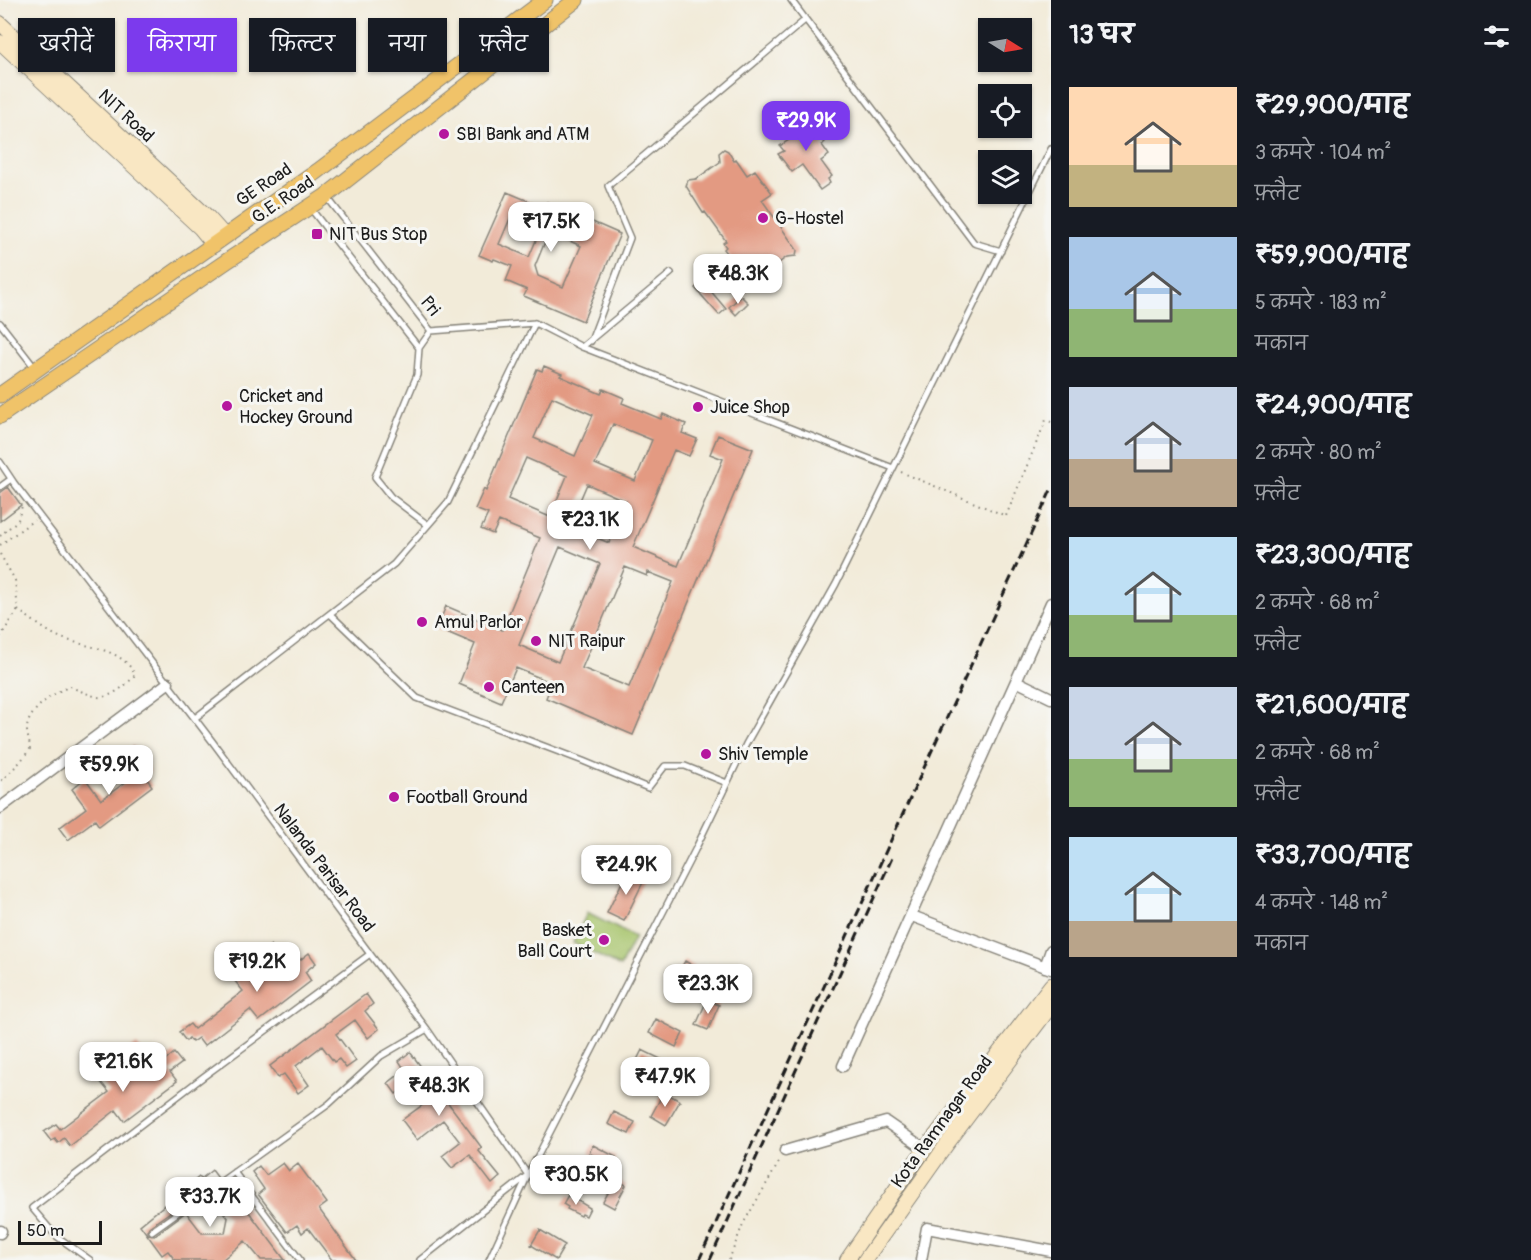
<!DOCTYPE html>
<html lang="hi">
<meta charset="utf-8">
<style>
:root{--surface:#171b24;--page:#242831;--text:#f1f3f6;--muted:#9ea1a6;--accent:#7c3aed}
body{margin:0;font-family:Pangolin,"Playpen Sans Deva",sans-serif;background:var(--page);color:var(--text);height:100vh;display:flex;flex-direction:column;font-size:22px;white-space:nowrap}
*{box-sizing:border-box;margin:0}
p{font-size:20px;color:var(--muted)}
.icon{flex:none;width:33px;height:33px;fill:none;stroke:currentColor;stroke-width:2;stroke-linecap:round;stroke-linejoin:round}
.map{position:relative;flex:1;overflow:hidden}
.side{display:flex;flex-direction:column;background:var(--surface);width:480px}
.side>*{flex:none}
.top-card{position:absolute;left:18px;top:18px;width:570px;height:54px;display:flex;gap:12px}
.needle{width:39px;rotate:101deg}
.controls{position:absolute;left:978px;top:18px;display:grid;gap:12px}
.controls a{display:grid;place-items:center;width:54px;height:54px;border-radius:0px;background:var(--surface);box-shadow:0 2px 4px #0004;font-size:30px}
.scale{position:absolute;left:18px;bottom:15px;width:84px;box-sizing:border-box;padding-left:6px;border:3px solid #1c1c1c;border-top:0;font-size:16px;line-height:21px;white-space:nowrap;color:#1c1c1c;-webkit-text-stroke:4px #f6f6f2;paint-order:stroke}
.price{position:absolute;translate:-50% -51px;padding:0 14px;border-radius:12px;background:#fff;color:#222;font-size:20px;line-height:39px;filter:drop-shadow(0 2px 3px #0008)}
.price::after{content:'';position:absolute;left:50%;top:36px;width:18px;height:14px;margin-left:-9px;background:inherit;clip-path:polygon(0 0,100% 0,50% 100%)}
.price.current{background:var(--accent);color:#fff}
ul{padding:0;list-style:none}
li{display:flex;align-items:center;gap:18px;height:150px;padding:0 18px}
li span{display:grid;place-items:center;flex:none;width:168px;height:120px;border-radius:0px;color:#555}
li>.icon{margin-inline-start:auto}
span .icon{width:72px;height:72px;fill:#fffc;stroke-width:1}
li b{font-size:26px}
h2{display:flex;justify-content:space-between;align-items:center;height:72px;padding:0 18px;font-size:26px}
.pill{padding:0 21px;border-radius:0px;background:var(--surface);box-shadow:0 2px 4px #0004;font-size:21px;line-height:54px}
.pill.current{background:var(--accent);color:#fff}
main{display:flex;flex:1;min-height:0}
.map>svg:first-child{display:block}
.green{fill:#a7c46c;stroke:#627044;stroke-width:1.5}
.building{fill:#e39a82;fill-rule:evenodd}
.lines{fill:none;stroke-linecap:round;stroke-linejoin:round}
.lane-casing{stroke:#87847a;stroke-width:8}
.street-casing{stroke:#87847a;stroke-width:13}
.secondary-casing{stroke:#87847a;stroke-width:16}
.primary-casing{stroke:#87847a;stroke-width:17}
.path{stroke:#87847a;stroke-width:2;stroke-dasharray:1.5 4.5;stroke-linecap:butt}
.lane{stroke:#fff;stroke-width:5}
.street{stroke:#fff;stroke-width:10}
.secondary{stroke:#f9e7c3;stroke-width:14}
.primary{stroke:#f0c369;stroke-width:15}
.rail{stroke:#1c1c1c;stroke-width:3;stroke-dasharray:9 4.5;stroke-linecap:butt}
.poi-dot{fill:#b5179e;stroke:#f6f6f2;stroke-width:2}
.labels{text-anchor:middle;dominant-baseline:central;stroke-width:6;stroke-linejoin:round;paint-order:stroke}
.street-label{font-size:18px;fill:#1c1c1c;stroke:#f6f6f2}
.poi-label{font-size:18px;fill:#1c1c1c;stroke:#f6f6f2;text-anchor:start}
</style>
<main>
<div class="map">
<svg width="1051" height="1260" viewBox="0 0 1051 1260">
<rect width="100%" height="100%" fill="#f6f6f2"/>
<filter id="ink" filterUnits="userSpaceOnUse"><feTurbulence type="fractalNoise" baseFrequency=".0167" numOctaves="2"/><feDisplacementMap in="SourceGraphic" scale="12" xChannelSelector="R" yChannelSelector="G"/><feConvolveMatrix kernelMatrix="1 2 1 2 8 2 1 2 1" color-interpolation-filters="sRGB"/></filter>
<filter id="wash" filterUnits="userSpaceOnUse"><feTurbulence type="fractalNoise" baseFrequency=".008" numOctaves="4" result="noise"/><feDisplacementMap in="SourceGraphic" scale="24" xChannelSelector="R" yChannelSelector="G"/><feGaussianBlur stdDeviation="1.35" result="paint"/><feColorMatrix in="noise" values="0 0 0 0 0 0 0 0 0 0 0 0 0 0 0 0 0 1.4 0 .05"/><feComposite in="paint" operator="in"/></filter>
<g filter="url(#wash)">
<rect width="100%" height="100%" fill="#f2ebd9"/>
<!-- green -->
<path class="green" d="M587 913 635 937 620 967 573 943Z"/>
<g id="blocks">
<!-- building -->
<path class="building" d="M797 113 806 124 809 122 824 143 822 145 829 155 821 161 832 176 828 179 830 183 820 190 802 165 792 172 778 154 784 151 780 146 798 134 789 120Z
M724 149 728 151 734 161 736 159 747 175 755 170 772 193 762 200 797 250 796 256 787 257 761 276 757 282 751 280 747 274 744 276 724 249 726 247 723 243 726 241 705 212 703 213 686 186 688 180 696 179 720 162 719 153Z
M507 192 545 208 547 202 620 234 583 321 524 296 527 290 506 281 512 266 494 259 493 261 479 255ZM515 207 536 216 540 231 529 257 499 244ZM549 232 581 246 563 287 538 276 535 266Z
M703 282 726 309 719 315 695 288Z
M741 296 748 303 736 315 729 307Z
M544 366 562 374 560 376 601 394 603 389 624 398 622 403 661 419 663 414 686 424 682 433 697 439 689 456 674 450 633 547 678 566 723 459 710 454 718 435 753 449 633 735 546 698 552 683 516 668 501 702 459 684 475 644 437 628 446 606 502 630 540 538 499 521 493 534 481 529 488 514 475 509 484 489 486 491 537 369 542 371ZM552 397 593 415 575 456 534 438ZM613 424 652 440 635 481 595 464ZM526 458 567 476 550 517 508 499ZM587 484 626 501 609 543 569 526ZM560 547 600 564 558 662 519 645ZM625 567 647 576 648 572 673 582 629 687 582 668Z
M8 487 21 505 0 521V493Z
M133 746 150 771 144 775 152 786 99 826 95 820 68 840 59 828 86 808 72 789 85 778 101 800 134 776 119 756Z
M628 870 645 878 624 921 607 913Z
M271 945 281 958 292 949 300 960 309 953 316 963 305 972 311 981 259 1021 250 1010 204 1046 198 1038 192 1042 189 1038 186 1041 179 1032 190 1024 194 1029 243 991 235 981 268 955 264 950Z
M685 961 710 976 703 988 678 973Z
M366 994 373 1004 365 1011 379 1029 368 1038 355 1020 336 1034 356 1061 346 1068 339 1059 334 1062 322 1046 296 1066 309 1085 298 1093 284 1074 278 1078 270 1066Z
M707 1000 719 1005 708 1030 696 1025Z
M656 1019 683 1033 676 1047 649 1033Z
M137 1045 147 1058 158 1049 166 1060 174 1053 182 1063 170 1072 177 1081 124 1121 116 1110 70 1146 64 1138 58 1143 55 1139 51 1141 44 1132 56 1124 60 1129 109 1092 100 1081 133 1055 129 1050Z
M642 1050 667 1062 659 1078 634 1066Z
M410 1052 482 1148 478 1150 500 1177 492 1184 470 1155 452 1168 442 1156 460 1142 443 1120 417 1140 402 1120 428 1101 413 1080 396 1094 388 1083 405 1070 399 1061Z
M664 1092 680 1101 666 1125 651 1116Z
M614 1112 635 1122 629 1134 608 1124Z
M593 1145 616 1157 610 1168 593 1158 594 1156 589 1153Z
M283 1163 289 1171 298 1164 327 1203 319 1209 356 1260H332L308 1228 302 1233 297 1225 287 1232 258 1194 264 1189 252 1172 259 1166 266 1175Z
M212 1170 218 1178 149 1227 147 1231 148 1234 155 1235 186 1212 202 1233H225L228 1218 219 1207 195 1206 227 1183 285 1260H261L245 1241 222 1260H175L168 1251 162 1255 140 1225 199 1177 201 1179Z
M616 1179 626 1185 614 1208 603 1202Z
M568 1195 590 1208 586 1216 582 1214 581 1216 567 1209 568 1207 563 1204Z
M540 1230 565 1245 556 1260 531 1245Z"/>
</g>
</g>
<g filter="url(#ink)">
<use href="#blocks" fill-opacity="0" stroke="#87847a" stroke-width="1.5"/>
<g class="lines">
<defs>
<path id="lane" d="M791 0 974 243 1001 251
M327 197 431 331 535 323
M311 209 419 348 417 375 375 477 391 497 428 525
M0 323 35 368
M591 341 630 238 608 186 805 20
M582 347 671 273
M419 348 431 331
M0 462 14 483 212 741 370 954 203 1077 32 1208 55 1235 90 1260
M0 487 11 479
M330 614 417 698 583 761 648 788 665 766H685L727 783
M195 718 394 564 448 502 535 323 582 347 893 468
M370 954 427 1029 528 1175 420 1260
M234 1172 300 1260
M152 1231 329 1104 381 1056 427 1029
M489 1260 528 1175 695 850 746 744 836 584 1051 149"/>
<path id="street" d="M1016 681 1051 698
M0 808 168 683
M912 916 1051 969
M1045 967 1051 950
M843 1066 1051 603
M785 1151 886 1122 925 1149
M0 1233 1 1231
M921 1260 927 1228 1051 1251"/>
<path id="secondary" d="M0 23 208 217 225 236
M0 42 200 228 214 245
M847 1260 909 1170 1051 985
M865 1260 947 1144 1051 1006"/>
<path id="primary" d="M0 395 318 171 545 0
M0 416 227 261 326 196 576 0"/>
</defs>
<!-- lane casing -->
<use href="#lane" class="lane-casing"/>
<!-- street casing -->
<use href="#street" class="street-casing"/>
<!-- secondary casing -->
<use href="#secondary" class="secondary-casing"/>
<!-- primary casing -->
<use href="#primary" class="primary-casing"/>
<!-- path -->
<path class="path" d="M901 472 1006 516 1046 420 1051 422
M0 536 18 520 22 506
M0 545 34 520
M0 554 15 580 18 610C31 619 43 629 57 636 82 648 122 646 135 675 128 684 110 699 98 697 89 695 79 690 70 687 54 691 26 712 27 730 27 736 30 742 30 749L20 762 0 782
M0 637 18 610
M729 1260 743 1224 781 1159"/>
<!-- lane -->
<use href="#lane" class="lane"/>
<!-- street -->
<use href="#street" class="street"/>
<!-- secondary -->
<use href="#secondary" class="secondary"/>
<!-- primary -->
<use href="#primary" class="primary"/>
<!-- rail -->
<path class="rail" d="M699 1260 1051 490
M710 1260 892 858"/>
</g>
</g>
<!-- markers -->
<g class="poi-dot">
<circle cx="444" cy="134" r="6"/>
<circle cx="763" cy="218" r="6"/>
<rect x="311" y="228" width="12" height="12" rx="3"/>
<circle cx="227" cy="406" r="6"/>
<circle cx="698" cy="407" r="6"/>
<circle cx="422" cy="622" r="6"/>
<circle cx="536" cy="641" r="6"/>
<circle cx="489" cy="687" r="6"/>
<circle cx="706" cy="754" r="6"/>
<circle cx="394" cy="797" r="6"/>
<circle cx="604" cy="940" r="6"/>
</g>
<g class="labels">
<!-- street labels -->
<g class="street-label">
<text transform="translate(126 116) rotate(43)">NIT Road</text>
<text transform="translate(264 185) rotate(-34)">GE Road</text>
<text transform="translate(283 200) rotate(-34)">G.E. Road</text>
<text transform="translate(430 306) rotate(51)">Pri</text>
<text transform="translate(324 868) rotate(53)">Nalanda Parisar Road</text>
<text transform="translate(942 1122) rotate(-54)">Kota Ramnagar Road</text>
</g>
<!-- poi labels -->
<g class="poi-label">
<text x="456" y="134">SBI Bank and ATM</text>
<text x="775" y="218">G-Hostel</text>
<text x="329" y="234">NIT Bus Stop</text>
<text x="239" y="396">Cricket and<tspan x="239" dy="21">Hockey Ground</tspan></text>
<text x="710" y="407">Juice Shop</text>
<text x="434" y="622">Amul Parlor</text>
<text x="548" y="641">NIT Raipur</text>
<text x="501" y="687">Canteen</text>
<text x="718" y="754">Shiv Temple</text>
<text x="406" y="797">Football Ground</text>
<text x="592" y="930" text-anchor="end">Basket<tspan x="592" dy="21">Ball Court</tspan></text>
</g>
</g>
</svg>
<div class="controls">
<a><svg class="needle" viewBox="-14 -14 28 28"><path d="M0-13l5 13h-10z" fill="#e53935"/><path d="M0 13l5-13h-10z" fill="#9ea1a6"/></svg></a>
<a><svg class="icon" aria-label="locate" viewBox="0 0 24 24"><circle cx="12" cy="12" r="6"/><path d="M12 2v4M12 18v4M2 12h4M18 12h4"/></svg></a>
<a><svg class="icon" aria-label="layers" viewBox="0 0 24 24"><path d="M12 4l9 5-9 5-9-5zM3 14l9 5 9-5"/></svg></a>
</div>
<div class="scale">50 m</div>
<b class="price current" style="left:806px;top:152px">₹29.9K</b>
<b class="price" style="left:551px;top:253px">₹17.5K</b>
<b class="price" style="left:738px;top:305px">₹48.3K</b>
<b class="price" style="left:590px;top:551px">₹23.1K</b>
<b class="price" style="left:109px;top:796px">₹59.9K</b>
<b class="price" style="left:626px;top:896px">₹24.9K</b>
<b class="price" style="left:257px;top:993px">₹19.2K</b>
<b class="price" style="left:708px;top:1015px">₹23.3K</b>
<b class="price" style="left:123px;top:1093px">₹21.6K</b>
<b class="price" style="left:665px;top:1108px">₹47.9K</b>
<b class="price" style="left:439px;top:1117px">₹48.3K</b>
<b class="price" style="left:576px;top:1206px">₹30.5K</b>
<b class="price" style="left:210px;top:1228px">₹33.7K</b>
<div class="top-card">
<a class="pill">खरीदें</a>
<a class="pill current">किराया</a>
<a class="pill">फ़िल्टर</a>
<a class="pill">नया</a>
<a class="pill">फ़्लैट</a>
</div>
</div>
<section class="side">
<h2>13 घर<svg class="icon" aria-label="filters" viewBox="0 0 24 24"><path d="M4 7h16M4 17h16"/><circle cx="9" cy="7" r="2"/><circle cx="15" cy="17" r="2"/></svg></h2>
<ul>
<li><span style="background:linear-gradient(#ffd9b3 65%,#c2b280 0)"><svg class="icon" aria-label="home" viewBox="0 0 24 24"><path d="M3 11l9-7 9 7M6 9v11h12V9"/></svg></span><div><b>₹29,900/माह</b><p>3 कमरे · 104 m²</p><p>फ़्लैट</p></div></li>
<li><span style="background:linear-gradient(#a9c7e8 60%,#8fb573 0)"><svg class="icon" aria-label="home" viewBox="0 0 24 24"><path d="M3 11l9-7 9 7M6 9v11h12V9"/></svg></span><div><b>₹59,900/माह</b><p>5 कमरे · 183 m²</p><p>मकान</p></div></li>
<li><span style="background:linear-gradient(#c9d6e8 60%,#b9a48a 0)"><svg class="icon" aria-label="home" viewBox="0 0 24 24"><path d="M3 11l9-7 9 7M6 9v11h12V9"/></svg></span><div><b>₹24,900/माह</b><p>2 कमरे · 80 m²</p><p>फ़्लैट</p></div></li>
<li><span style="background:linear-gradient(#bfe0f5 65%,#8fb573 0)"><svg class="icon" aria-label="home" viewBox="0 0 24 24"><path d="M3 11l9-7 9 7M6 9v11h12V9"/></svg></span><div><b>₹23,300/माह</b><p>2 कमरे · 68 m²</p><p>फ़्लैट</p></div></li>
<li><span style="background:linear-gradient(#c9d6e8 60%,#8fb573 0)"><svg class="icon" aria-label="home" viewBox="0 0 24 24"><path d="M3 11l9-7 9 7M6 9v11h12V9"/></svg></span><div><b>₹21,600/माह</b><p>2 कमरे · 68 m²</p><p>फ़्लैट</p></div></li>
<li><span style="background:linear-gradient(#bfe0f5 70%,#b9a48a 0)"><svg class="icon" aria-label="home" viewBox="0 0 24 24"><path d="M3 11l9-7 9 7M6 9v11h12V9"/></svg></span><div><b>₹33,700/माह</b><p>4 कमरे · 148 m²</p><p>मकान</p></div></li>
</ul>
</section>
</main>
